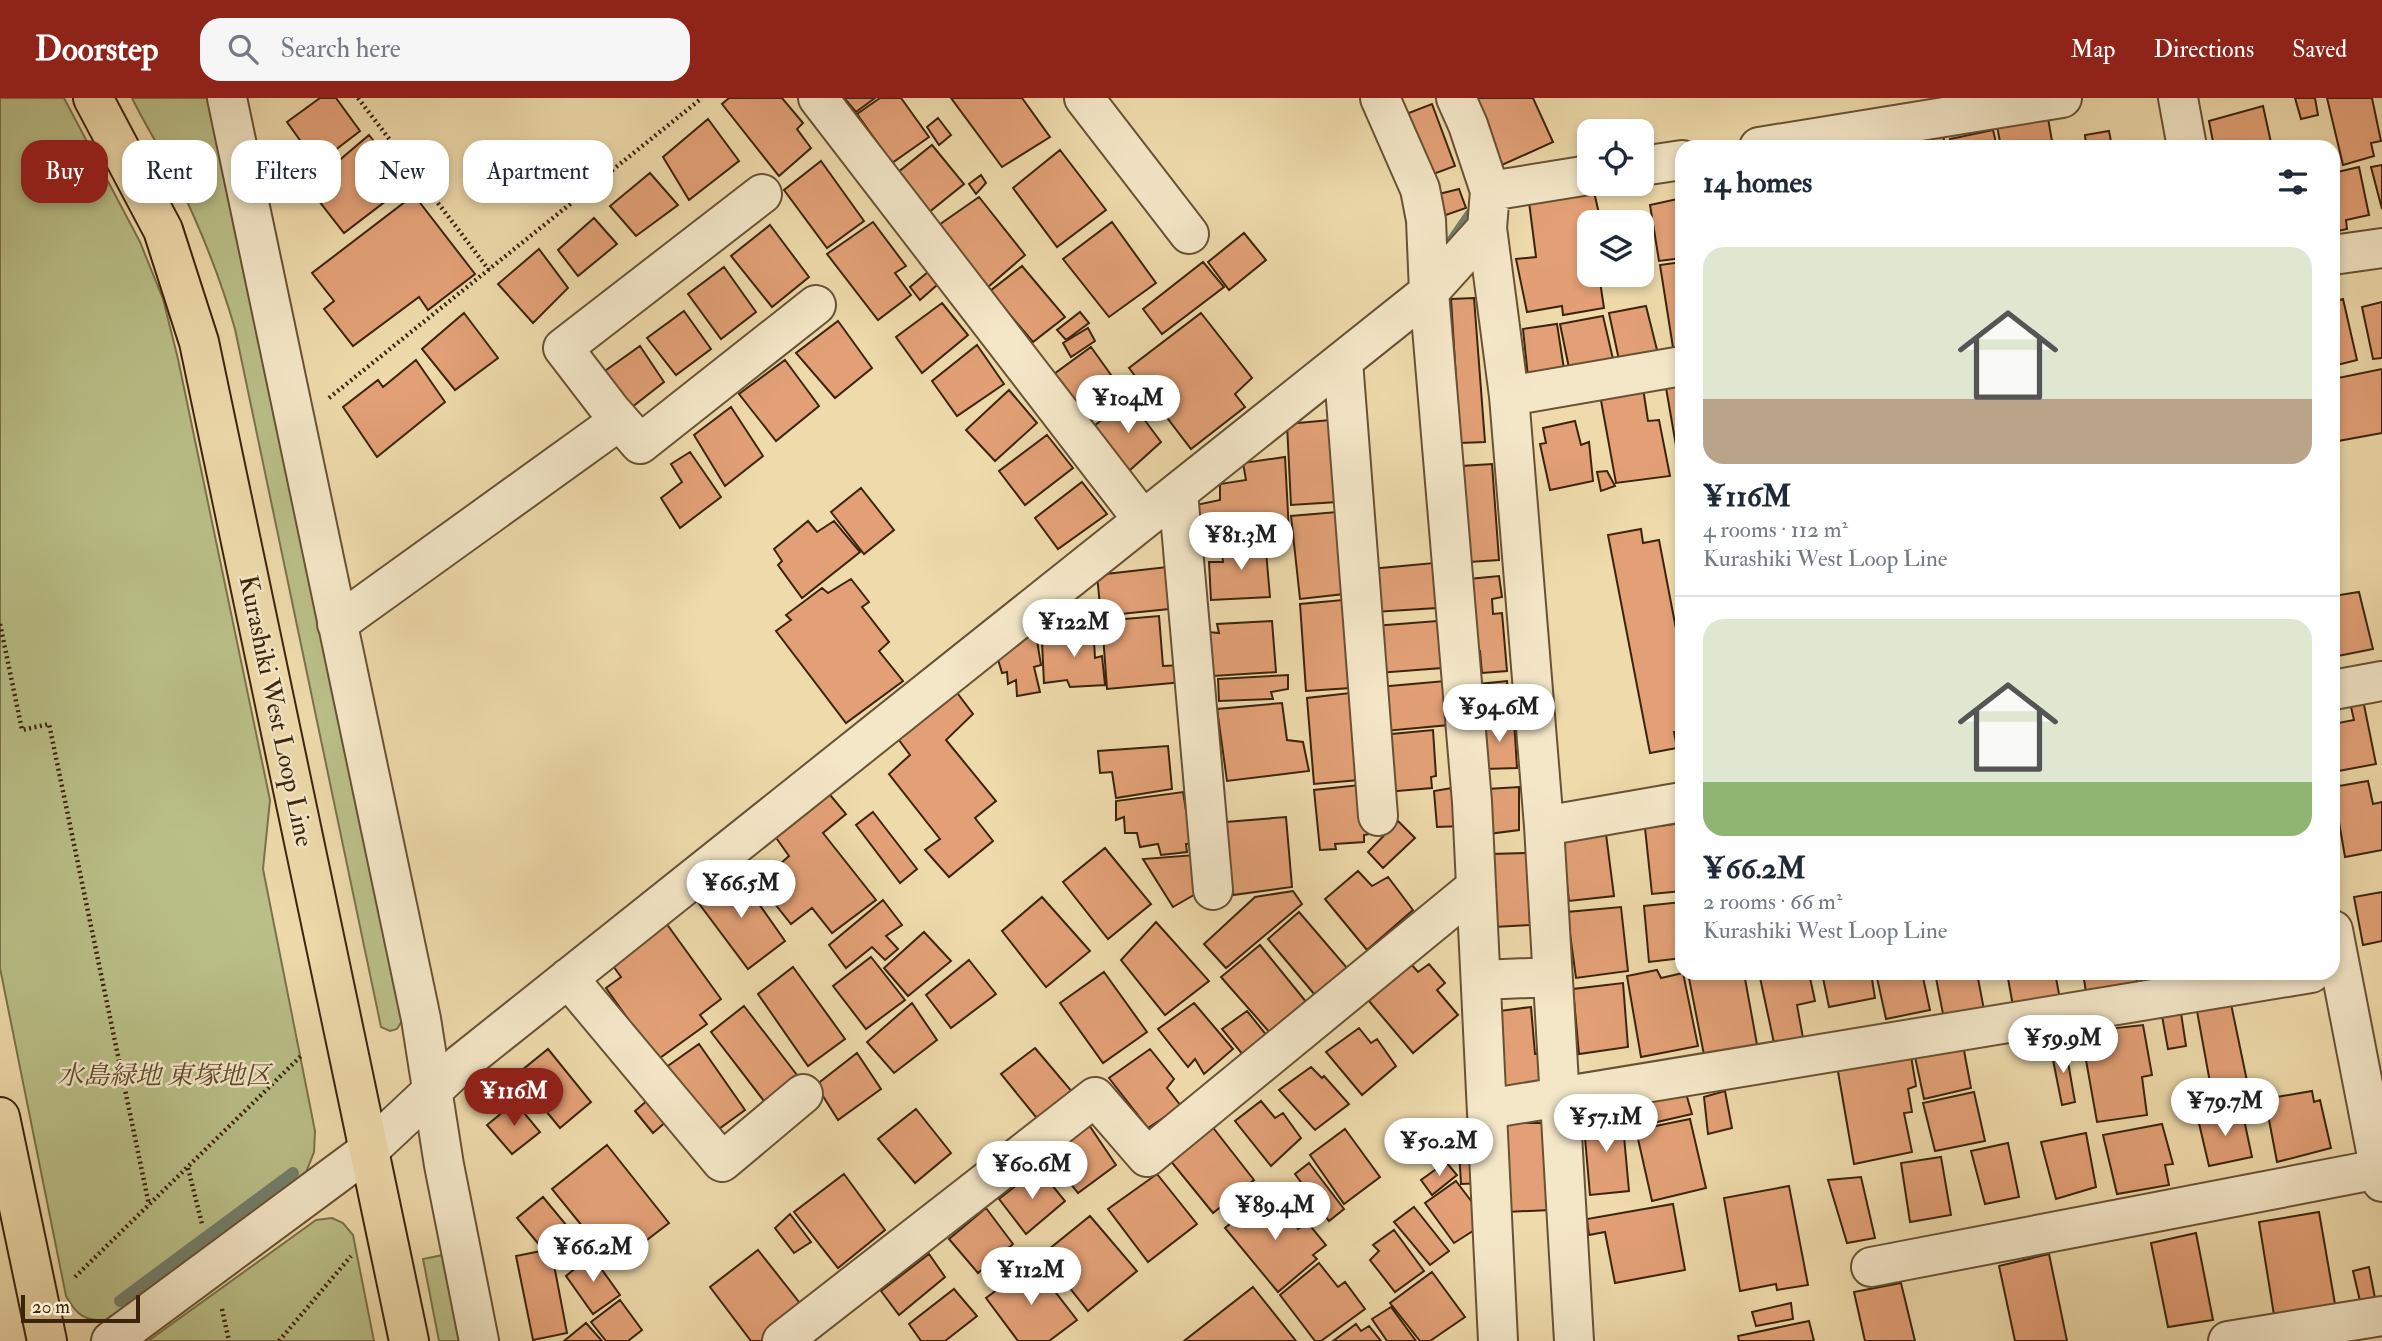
<!DOCTYPE html>
<meta charset="utf-8">
<style>
:root{--surface:#fff;--page:#f6f6f7;--text:#1f2937;--muted:#747a83;--line:#e0e1e3;--accent:#8f2418}
body{margin:0;font-family:"IM FELL Double Pica","Noto Serif JP",serif;background:var(--page);color:var(--text);height:100vh;display:flex;flex-direction:column;font-size:26px;white-space:nowrap}
*{box-sizing:border-box;margin:0}
p{font-size:23px;color:var(--muted)}
.icon{flex:none;width:38px;height:38px;fill:none;stroke:currentColor;stroke-width:2;stroke-linecap:round;stroke-linejoin:round}
.map{position:relative;flex:1;overflow:hidden}
.details{position:absolute;left:1675px;top:42px;width:665px;height:840px;display:flex;flex-direction:column;background:var(--surface);border-radius:21px;box-shadow:0 4px 10px #0003}
.details>*{flex:none}
.banner{position:absolute;left:21px;top:42px;width:665px;height:63px;display:flex;gap:14px}
.controls{position:absolute;left:1577px;top:21px;display:grid;gap:14px}
.controls a{display:grid;place-items:center;width:77px;height:77px;border-radius:14px;background:var(--surface);box-shadow:0 4px 10px #0003;font-size:35px}
.scale{position:absolute;left:21px;bottom:18px;width:119px;box-sizing:border-box;padding-left:7px;border:4px solid #3c240c;border-top:0;font-size:19px;line-height:24px;white-space:nowrap;color:#3c240c;-webkit-text-stroke:5px #f4e7c8;paint-order:stroke}
.price{position:absolute;translate:-50% -60px;padding:0 16px;border-radius:24px;background:#fff;color:#222;font-size:23px;line-height:46px;filter:drop-shadow(0 2px 4px #0008)}
.price::after{content:'';position:absolute;left:50%;top:42px;width:21px;height:16px;margin-left:-10px;background:inherit;clip-path:polygon(0 0,100% 0,50% 100%)}
.price.selected{background:var(--accent);color:#fff}
ul{padding:0;list-style:none}
li{display:grid;align-content:center;gap:14px;height:371px;padding:0 28px}
li+li{border-top:2px solid var(--line)}
li span{display:grid;place-items:center;height:217px;border-radius:21px;color:#555}
li>.icon{margin-inline-start:auto}
span .icon{width:126px;height:126px;fill:#fffc;stroke-width:1}
li b{font-size:30px}
h2{display:flex;justify-content:space-between;align-items:center;height:84px;padding:0 28px;font-size:30px}
.chip{padding:0 24px;border-radius:21px;background:var(--surface);box-shadow:0 4px 10px #0003;font-size:24px;line-height:63px}
.chip.selected{background:var(--accent);color:#fff}
header{display:flex;align-items:center;gap:42px;box-sizing:border-box;height:98px;padding:0 35px;background:var(--accent);color:#fff}
header strong{font-size:33px}
nav{display:flex;gap:38px;margin-inline-start:auto;font-size:24px}
.search{width:490px;height:63px;background:var(--page);display:flex;align-items:center;gap:18px;box-sizing:border-box;padding:0 24px;border-radius:21px;color:var(--muted);font-size:26px}
.map>svg:first-child{display:block}
.green{fill:#babf88;stroke:#7b724a;stroke-width:2}
.lines{fill:none;stroke-linecap:round;stroke-linejoin:round}
.stream{stroke:#747f6b;stroke-width:12}
.building{fill:#e3a076;stroke:#3c240c;stroke-width:2}
.minor-casing{stroke:#685234;stroke-width:42}
.major-casing{stroke:#3c240c;stroke-width:42}
.path{stroke:#3c240c;stroke-width:4.5;stroke-dasharray:2 3.5;stroke-linecap:butt}
.minor{stroke:#f4e7c8;stroke-width:38}
.major{stroke:#eedaab;stroke-width:38}
.labels{text-anchor:middle;dominant-baseline:central;stroke-width:5;stroke-linejoin:round;paint-order:stroke}
.street-label{font-size:26px;fill:#3c240c;stroke:#f4e7c8}
.park-label{font-size:26px;font-style:italic;fill:#5c4b2b;stroke:#f4e7c8}
</style>
<header>
<strong>Doorstep</strong>
<div class="search"><svg class="icon" aria-label="search" viewBox="0 0 24 24"><circle cx="10" cy="10" r="6"/><path d="M15 15l6 6"/></svg>Search here</div>
<nav><a>Map</a><a>Directions</a><a>Saved</a></nav>
</header>
<div class="map">
<svg width="2382" height="1243" viewBox="0 0 2382 1243">
<rect width="100%" height="100%" fill="#eedaab"/>
<filter id="stains"><feTurbulence type="fractalNoise" baseFrequency=".00286" numOctaves="4"/><feColorMatrix values="0 0 0 0 .2 0 0 0 0 .09 0 0 0 0 .02 0 0 0 .5 -.17"/></filter>
<radialGradient id="worn" r=".72"><stop offset=".6" stop-color="#630" stop-opacity="0"/><stop offset="1" stop-color="#630" stop-opacity=".3"/></radialGradient>
<!-- green -->
<path class="green" d="M0 0H64L140 144 163 201 178 261 270 702 263 771 315 1033 314 1054 303 1082 107 1223C84 1222 77 1218 66 1198L0 870Z
M132 0H210L402 923 397 931 390 933 381 929 235 231C220 179 200 129 176 80 162 53 145 27 132 0Z
M332 1120 343 1125 353 1137 374 1243H148L316 1122Z
M443 1157 460 1243H439L423 1161Z"/>
<g class="lines">
<!-- stream -->
<path class="stream" d="M1453 142 1471 116
M120 1203 293 1075"/>
</g>
<!-- building -->
<path class="building" d="M320 0H336L360 33 317 66 287 24Z
M729 0H782L803 25 797 31 811 50 779 78 722 6Z
M846 0H875L856 14 845 1Z
M880 0H901L929 39 892 65 857 16Z
M951 0H1022L1050 39 1002 69Z
M1473 0H1533L1553 44 1502 67Z
M2295 0H2315L2318 17 2301 21Z
M2327 0H2372L2381 43 2371 45 2374 58 2343 67Z
M1432 6 1455 68 1428 78 1406 16Z
M2263 8 2272 49H2214L2209 23Z
M938 20 951 37 939 47 927 29Z
M2048 20 2053 49H2001L1997 28Z
M708 21 739 63 689 102 663 59Z
M1993 32 1997 49H1951L1950 41Z
M2109 33 2112 49H2086L2085 37Z
M1943 35 1945 49H1901V42Z
M369 37 408 86 344 135 308 89Z
M932 47 964 86 928 115 897 75Z
M1060 52 1106 112 1057 149 1013 90Z
M821 63 864 123 827 150 784 92Z
M2382 67V111L2371 69Z
M2359 69 2369 117 2346 122 2347 131 2333 134V75Z
M650 75 678 107 636 138 610 108Z
M981 77 986 85 976 96 969 86Z
M1459 91 1466 110 1443 118 1435 97Z
M1594 94 1601 124H1589V177H1599L1604 210 1563 217 1562 208 1527 214 1516 161 1536 159 1529 104Z
M414 97 475 176 428 212 419 199 353 248 324 211 334 203 312 175Z
M979 99 1025 157 988 189 936 129Z
M1682 100V160L1659 163 1650 107Z
M594 120 617 146 578 178 558 152Z
M873 124 906 168 895 175 911 197 878 222 827 156Z
M1112 124 1156 185 1109 219 1063 161Z
M770 127 809 179 772 209 731 158Z
M1244 135 1266 162 1229 192 1208 164Z
M539 151 568 190 533 225 498 186Z
M1203 164 1224 189 1162 236 1143 211Z
M1682 164V255L1674 256 1660 167Z
M1022 168 1065 219 1033 244 990 193Z
M724 169 756 214 721 241 688 196Z
M928 174 937 187 920 202 910 189Z
M1474 200 1485 344 1460 345 1451 201Z
M2343 201 2357 262 2333 268V204Z
M2382 204V260L2373 261 2362 209Z
M942 205 968 237 922 275 896 239Z
M1646 208 1658 256 1619 262 1609 215Z
M684 213 711 251 676 277 647 240Z
M1080 214 1089 225 1066 242 1057 232Z
M464 215 498 260 455 292 422 251Z
M1201 215 1252 280 1235 296 1245 309 1191 351 1129 270Z
M1603 218 1613 261 1569 270 1560 226Z
M838 223 872 270 835 300 796 255Z
M1557 226 1564 271 1528 279 1523 231Z
M1088 230 1095 243 1071 259 1063 245Z
M977 247 1004 286 957 318 932 283Z
M640 248 664 284 627 313 602 275Z
M1091 249 1124 295 1090 322 1054 276Z
M416 262 445 304 377 359 343 309 378 282 383 289Z
M785 262 819 308 776 343 739 296Z
M2382 271V335L2338 343 2333 316V281Z
M1682 286V382L1666 290Z
M1643 290 1648 323 1659 322 1670 378 1616 385 1600 297Z
M1009 292 1037 325 995 363 966 332Z
M1129 301 1161 344 1129 373 1094 328Z
M731 309 763 358 725 388 694 337Z
M1330 322 1337 404 1291 407 1287 326Z
M1575 323 1581 347 1589 344 1593 383 1550 392 1540 346 1546 345 1543 330Z
M1047 337 1073 370 1025 407 999 373Z
M690 354 721 399 680 430 661 400 682 384 671 366Z
M1285 359 1289 434 1198 442 1196 407 1220 402V386L1246 382 1243 365Z
M1492 366 1499 462 1469 464 1461 368Z
M1607 373 1615 388 1601 393 1597 374Z
M1082 384 1107 416 1058 451 1035 420Z
M861 390 894 432 864 456 831 414Z
M1337 414 1344 496 1300 501 1291 418Z
M808 423 817 434 834 423 860 454 802 500 778 467 782 463 774 451Z
M1641 431 1643 445 1659 442 1682 562V633L1674 634 1677 650 1650 655 1608 437Z
M1265 442 1270 499 1211 502 1209 464H1223L1221 446Z
M1434 465 1437 510 1374 514 1370 471Z
M1176 468 1179 510 1101 518 1097 477Z
M1499 478 1502 499 1492 501 1493 516 1502 515 1507 573 1482 575 1480 553H1476L1469 481Z
M851 481 869 504 862 509 889 544 879 553 903 583 846 625 776 533 791 522 786 517 822 490 828 495Z
M2359 494 2373 551 2333 559V498Z
M1343 502 1351 590 1306 593 1300 506Z
M1159 518 1163 568 1182 567 1183 584 1107 591 1102 523Z
M1272 523 1276 574 1213 578 1209 534 1219 535 1217 526Z
M1437 523 1442 570 1378 575 1374 528Z
M1093 526 1095 560 1102 558 1105 587 1070 589 1067 582 1044 585 1042 544 1065 545 1064 529Z
M1035 530 1041 567 1034 569 1040 594 1017 598 1016 582 1008 586 1007 574 1002 575 997 558Z
M1288 577V591L1271 594 1273 601 1219 603 1218 581Z
M1445 583 1449 627 1385 633 1379 589Z
M1507 583 1509 604 1482 607 1479 586Z
M955 592 973 616 946 642 996 703 975 720 993 743 949 779 925 752 940 741 889 676 910 657 896 638Z
M1350 595 1359 682 1314 686 1307 600Z
M2362 597 2376 666 2333 674V626L2354 622 2349 600Z
M1282 605 1287 642 1303 644 1309 673 1227 683 1217 611Z
M1514 621 1517 670 1484 671 1481 622Z
M1433 632 1436 678 1431 679 1432 690 1386 694 1381 637Z
M1168 648 1172 691 1116 700 1112 674 1100 675 1098 653Z
M2368 683 2373 706 2382 704V752L2345 759 2333 689Z
M1360 687 1368 707 1370 736 1364 737V744L1335 746 1336 751 1320 752 1314 692Z
M1458 689 1461 728 1437 729 1434 693Z
M1519 689V732L1488 736 1487 691Z
M826 692 846 716 823 735 876 802 832 835 812 810 791 826 771 801 786 789 772 773 789 758 772 734Z
M1183 694 1186 712 1193 713 1194 746H1186L1187 754 1161 757 1158 746 1140 749 1137 735H1125L1124 719 1116 722V703Z
M873 714 917 771 900 785 856 727Z
M1286 719 1292 789 1233 797 1226 724Z
M1398 723 1415 740 1383 770 1368 754Z
M1682 725V793L1652 796 1645 730Z
M1606 736 1614 798 1569 803 1562 742Z
M1105 750 1151 806 1108 841 1063 784Z
M1527 755 1530 827 1494 829 1490 756Z
M1195 757 1199 794 1173 809 1143 761Z
M735 772 785 843 748 871 697 803Z
M1358 773 1372 788 1388 779 1413 812 1367 852 1325 801Z
M1293 793 1302 806 1226 870 1204 846 1255 799Z
M2382 794V843L2363 847 2354 799Z
M1042 799 1090 853 1046 889 1002 833Z
M883 802 902 827 886 838 898 851 885 862 872 849 846 870 829 847Z
M1682 804V860L1649 864 1644 808Z
M1621 809 1628 873 1576 880 1567 814Z
M1299 814 1348 871 1315 897 1268 841Z
M1156 824 1209 883 1165 917 1121 862Z
M666 825 721 901 700 917 707 926 657 962 606 890 621 879 611 865Z
M924 834 951 863 908 898 884 870Z
M1260 847 1307 905 1271 936 1221 879Z
M871 859 905 902 866 931 833 888Z
M969 862 996 896 951 930 926 897Z
M1411 866 1418 874 1429 866 1445 885 1437 892 1458 917 1413 955 1369 903Z
M793 869 845 941 808 968 758 896Z
M1657 872 1661 880 1683 875 1698 948 1641 959 1627 878Z
M1104 874 1147 934 1103 965 1060 905Z
M1688 875H1744L1758 952 1705 962Z
M1759 875H1809L1815 903 1797 907 1803 940 1774 945Z
M1822 875H1871L1875 900 1829 909Z
M1876 875H1922L1930 912 1886 921Z
M1935 875H1977L1984 912 1944 921Z
M2007 875H2055L2060 901 2013 908Z
M2083 875H2135L2137 884 2086 894Z
M1623 885 1628 949 1579 956 1573 891Z
M912 905 937 942 894 975 867 944Z
M1194 905 1233 951 1204 976 1195 961 1188 969 1158 931Z
M2231 906 2247 983 2211 990 2197 913Z
M744 908 797 977 764 1003 711 934Z
M1531 909 1535 956 1543 955 1545 986 1502 990 1498 940 1503 939 1499 913Z
M1247 913 1268 939 1243 957 1222 931Z
M2181 915 2186 948 2168 951 2162 918Z
M2143 927 2152 977 2142 979 2147 1017 2097 1024 2081 934Z
M1359 930 1371 945 1377 941 1396 968 1362 997 1326 954Z
M699 946 745 1012 712 1036 665 970Z
M1963 947 1971 990 1924 1001 1915 959Z
M2065 947 2075 1004 2062 1007 2051 952Z
M1035 950 1074 996 1040 1024 1001 976Z
M548 951 591 1004 560 1030 516 977Z
M1150 951 1174 981 1167 990 1181 1008 1148 1030 1109 980Z
M857 955 881 991 838 1022 816 987Z
M1911 958 1916 988 1908 991 1912 1014 1904 1015 1912 1054 1854 1066 1837 968Z
M1311 969 1322 980 1324 978 1349 1006 1315 1032 1279 992Z
M1685 992 1692 1016 1644 1027 1638 1002Z
M1725 993 1732 1030 1708 1036 1704 999Z
M2312 993 2314 1004 2320 1002 2331 1050 2277 1064 2265 1001Z
M1974 994 1985 1043 1935 1053 1923 1005Z
M649 1001 668 1022 653 1035 635 1013Z
M1261 1003 1275 1020 1283 1015 1301 1040 1271 1068 1235 1023Z
M515 1004 540 1034 512 1056 487 1027Z
M916 1011 951 1055 915 1085 878 1041Z
M2242 1012 2252 1059 2209 1068 2198 1021Z
M1622 1016 1629 1093 1590 1097 1583 1017Z
M1690 1021 1706 1090 1652 1103 1636 1032Z
M1502 1025H1546L1550 1112 1506 1114Z
M2162 1026 2173 1066 2165 1067 2169 1087 2117 1096 2103 1037Z
M1089 1027 1116 1067 1078 1095 1050 1059Z
M1211 1027 1254 1082 1213 1115 1169 1061Z
M1345 1031 1380 1079 1344 1106 1310 1057Z
M2086 1035 2096 1089 2056 1101 2041 1044Z
M2008 1045 2019 1099 1985 1106 1971 1053Z
M607 1047 669 1125 630 1155 622 1148 608 1160 552 1091Z
M1481 1050 1484 1085 1461 1086 1459 1052Z
M1941 1059 1951 1117 1910 1124 1901 1065Z
M1446 1064 1457 1077 1432 1097 1421 1082Z
M1309 1065 1344 1111 1329 1123 1295 1076Z
M1038 1070 1065 1103 1026 1136 999 1101Z
M844 1076 885 1132 838 1170 794 1114Z
M1157 1076 1197 1126 1148 1164 1108 1111Z
M1861 1079 1875 1140 1847 1145 1828 1082Z
M1456 1083 1487 1124 1454 1145 1425 1105Z
M1789 1088 1808 1187 1777 1192 1776 1186 1740 1193 1724 1100Z
M1270 1094 1298 1131 1308 1125 1326 1147 1313 1157 1317 1161 1278 1194 1225 1130Z
M543 1099 567 1128 541 1149 517 1120Z
M1673 1106 1685 1172 1615 1185 1605 1134 1589 1137 1587 1121Z
M1414 1109 1449 1153 1430 1167 1394 1124Z
M986 1110 1013 1146 978 1175 949 1141Z
M2319 1114 2335 1206 2274 1217 2259 1124Z
M790 1116 811 1144 794 1155 775 1130Z
M1090 1118 1137 1173 1088 1213 1043 1156Z
M1394 1132 1424 1173 1395 1194 1370 1162 1379 1153 1373 1147Z
M2196 1135 2213 1222 2168 1229 2151 1145Z
M551 1151 567 1235 533 1242 516 1158Z
M758 1152 803 1209 763 1243H751L710 1189Z
M594 1155 604 1166 600 1169 620 1197 593 1216 566 1178Z
M929 1156 945 1179 899 1217 881 1193Z
M2049 1156 2067 1243H2015L1999 1168Z
M1033 1165 1077 1222 1049 1243H1018L986 1200Z
M1319 1165 1338 1189 1345 1184 1365 1211 1321 1243H1315L1280 1197Z
M2369 1169 2375 1200 2360 1203 2353 1173Z
M1432 1174 1465 1219 1430 1243H1420L1390 1205Z
M1901 1185 1915 1243H1865L1854 1194Z
M1253 1189 1296 1243H1184Z
M954 1191 977 1218 945 1243H921L909 1226Z
M620 1202 642 1232 628 1243H606L591 1224Z
M1791 1205 1793 1221 1756 1228 1752 1214Z
M1391 1209 1416 1243H1387L1372 1221Z
M1809 1223 1814 1243H1739L1738 1238Z
M586 1225 602 1243H564Z
M1356 1226 1361 1233 1369 1228 1381 1243H1333Z"/>
<g class="lines">
<defs>
<path id="minor" d="M227 0 421 921 444 1067 479 1243
M818 0 1143 422
M1084 0 1189 136
M1380 0 1420 91 1426 122 1429 194 1472 704 1498 1243
M1456 0 1468 27 1490 93 1487 130 1509 298 1544 728 1574 1243
M2178 0 2187 49
M1759 49 2062 0
M1642 68 1682 62
M1490 93 1589 77
M2333 157 2382 150
M1343 263 1378 718
M1509 298 1682 268
M614 316 640 346 816 207
M1178 394 1213 792
M337 526 619 323 563 250 762 96
M2333 592 2382 583
M1544 728 1682 704
M2333 832 2382 1084
M568 880 722 1064 803 996
M1481 882 1552 879
M1487 1011 2311 875
M1871 1169 2379 1071
M111 1243 369 1052 462 965 1429 194 1487 130
M782 1243 1095 999 1147 1059 1476 789
M2228 1243 2382 1218"/>
<path id="major" d="M93 0 163 132 199 244 409 1243
M0 1019 47 1243"/>
</defs>
<!-- minor casing -->
<use href="#minor" class="minor-casing"/>
<!-- major casing -->
<use href="#major" class="major-casing"/>
<!-- path -->
<path class="path" d="M358 0 489 172
M329 300 702 0
M0 526 22 632 49 626 149 1107
M188 1070 202 1126
M75 1179 301 958
M222 1211 229 1243
M279 1243 351 1158"/>
<!-- minor -->
<use href="#minor" class="minor"/>
<!-- major -->
<use href="#major" class="major"/>
</g>
<g class="labels">
<!-- street labels -->
<g class="street-label">
<text transform="translate(276 613) rotate(78)">Kurashiki West Loop Line</text>
</g>
<!-- park labels -->
<g class="park-label">
<text x="164" y="978">水島緑地 東塚地区</text>
</g>
</g>
<rect width="100%" height="100%" filter="url(#stains)"/>
<rect width="100%" height="100%" fill="url(#worn)"/>
</svg>
<div class="controls">
<a><svg class="icon" aria-label="locate" viewBox="0 0 24 24"><circle cx="12" cy="12" r="6"/><path d="M12 2v4M12 18v4M2 12h4M18 12h4"/></svg></a>
<a><svg class="icon" aria-label="layers" viewBox="0 0 24 24"><path d="M12 4l9 5-9 5-9-5zM3 14l9 5 9-5"/></svg></a>
</div>
<div class="scale">20 m</div>
<b class="price" style="left:1128px;top:337px">¥104M</b>
<b class="price" style="left:1241px;top:474px">¥81.3M</b>
<b class="price" style="left:1074px;top:561px">¥122M</b>
<b class="price" style="left:1499px;top:646px">¥94.6M</b>
<b class="price" style="left:741px;top:822px">¥66.5M</b>
<b class="price" style="left:2063px;top:977px">¥59.9M</b>
<b class="price selected" style="left:514px;top:1030px">¥116M</b>
<b class="price" style="left:2225px;top:1040px">¥79.7M</b>
<b class="price" style="left:1606px;top:1056px">¥57.1M</b>
<b class="price" style="left:1439px;top:1080px">¥50.2M</b>
<b class="price" style="left:1032px;top:1103px">¥60.6M</b>
<b class="price" style="left:1275px;top:1144px">¥89.4M</b>
<b class="price" style="left:593px;top:1186px">¥66.2M</b>
<b class="price" style="left:1031px;top:1209px">¥112M</b>
<div class="banner">
<a class="chip selected">Buy</a>
<a class="chip">Rent</a>
<a class="chip">Filters</a>
<a class="chip">New</a>
<a class="chip">Apartment</a>
</div>
<section class="details">
<h2>14 homes<svg class="icon" aria-label="filters" viewBox="0 0 24 24"><path d="M4 7h16M4 17h16"/><circle cx="9" cy="7" r="2"/><circle cx="15" cy="17" r="2"/></svg></h2>
<ul>
<li><span style="background:linear-gradient(#dfe7d0 70%,#b9a48a 0)"><svg class="icon" aria-label="home" viewBox="0 0 24 24"><path d="M3 11l9-7 9 7M6 9v11h12V9"/></svg></span><div><b>¥116M</b><p>4 rooms · 112 m²</p><p>Kurashiki West Loop Line</p></div></li>
<li><span style="background:linear-gradient(#dfe7d0 75%,#8fb573 0)"><svg class="icon" aria-label="home" viewBox="0 0 24 24"><path d="M3 11l9-7 9 7M6 9v11h12V9"/></svg></span><div><b>¥66.2M</b><p>2 rooms · 66 m²</p><p>Kurashiki West Loop Line</p></div></li>
</ul>
</section>
</div>
